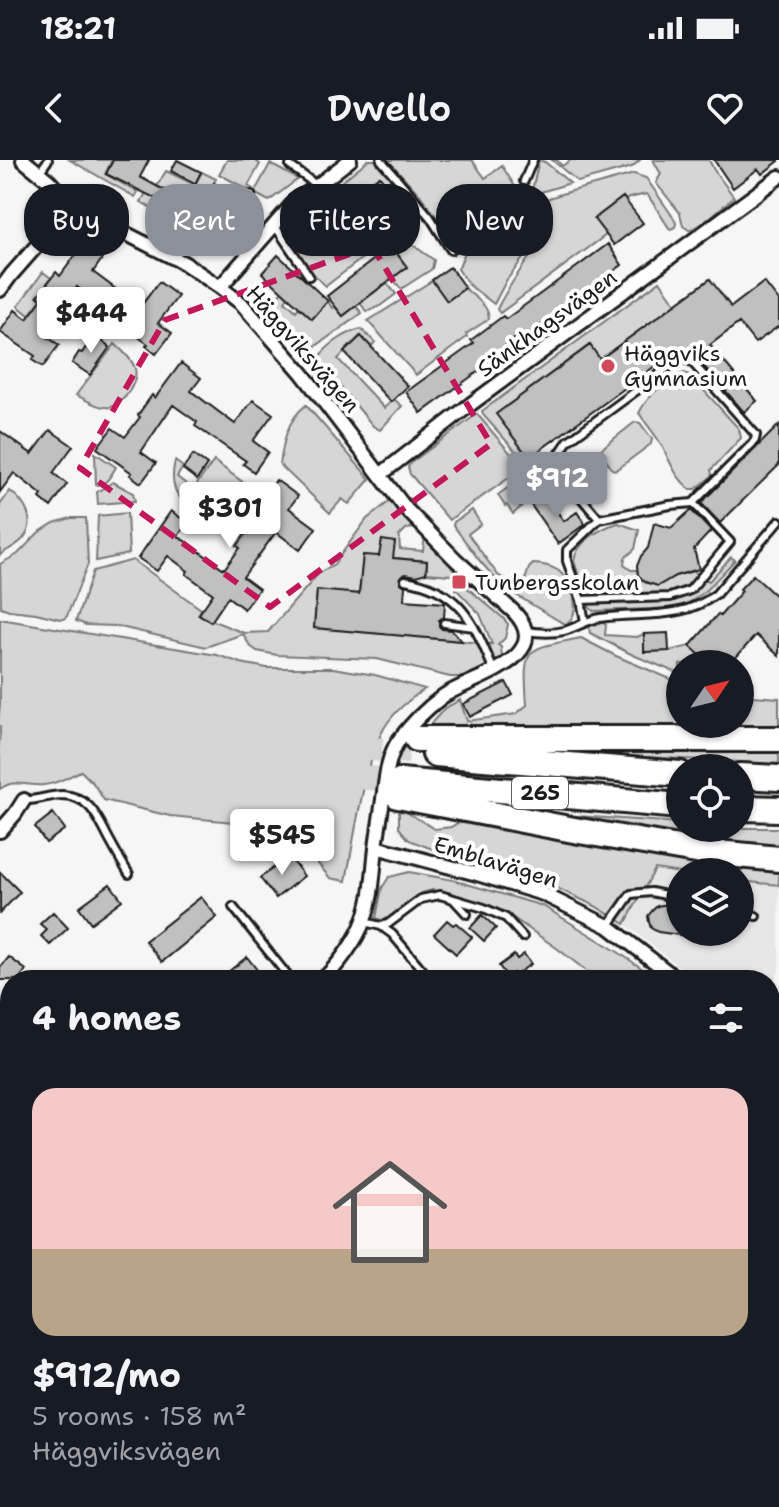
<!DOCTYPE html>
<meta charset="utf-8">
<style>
:root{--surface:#171b24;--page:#20242c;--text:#f1f3f6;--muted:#9ea1a6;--line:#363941;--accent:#8c9099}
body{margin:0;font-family:"Shantell Sans",sans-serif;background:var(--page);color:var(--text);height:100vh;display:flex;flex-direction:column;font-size:30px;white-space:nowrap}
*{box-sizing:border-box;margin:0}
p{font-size:26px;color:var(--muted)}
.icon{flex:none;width:44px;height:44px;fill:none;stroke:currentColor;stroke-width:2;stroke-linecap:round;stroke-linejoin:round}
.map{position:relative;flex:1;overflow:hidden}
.sheet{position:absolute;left:0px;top:810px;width:780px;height:538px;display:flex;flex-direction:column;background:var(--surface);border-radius:32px 32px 0 0;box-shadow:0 2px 6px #0004}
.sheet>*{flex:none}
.hud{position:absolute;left:24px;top:24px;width:732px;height:72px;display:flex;gap:16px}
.needle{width:52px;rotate:55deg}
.controls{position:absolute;left:666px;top:490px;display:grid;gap:16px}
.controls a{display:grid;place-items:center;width:88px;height:88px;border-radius:50%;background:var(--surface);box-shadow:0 2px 6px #0004;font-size:40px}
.price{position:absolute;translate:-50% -68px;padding:0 18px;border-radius:8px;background:#fff;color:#222;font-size:26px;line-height:52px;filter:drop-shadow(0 2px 4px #0008)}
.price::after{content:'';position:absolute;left:50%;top:48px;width:24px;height:18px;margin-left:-12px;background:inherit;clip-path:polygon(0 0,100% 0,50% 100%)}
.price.active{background:var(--accent);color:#fff}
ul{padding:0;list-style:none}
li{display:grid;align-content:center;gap:16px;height:424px;padding:0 32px}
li+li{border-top:2px solid var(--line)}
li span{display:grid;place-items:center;height:248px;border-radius:24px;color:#555}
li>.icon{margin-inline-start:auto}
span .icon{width:144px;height:144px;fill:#fffc;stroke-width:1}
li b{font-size:34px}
h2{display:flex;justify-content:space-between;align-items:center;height:96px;padding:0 32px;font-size:34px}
.chip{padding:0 28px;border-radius:32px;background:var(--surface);box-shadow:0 2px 6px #0004;font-size:28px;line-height:72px}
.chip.active{background:var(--accent);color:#fff}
.status{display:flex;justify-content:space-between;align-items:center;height:56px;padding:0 40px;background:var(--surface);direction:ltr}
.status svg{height:22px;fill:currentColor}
header{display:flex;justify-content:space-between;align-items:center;height:104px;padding:0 32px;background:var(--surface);font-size:36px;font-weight:600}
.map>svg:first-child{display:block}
.built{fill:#e6e6e6}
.green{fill:#d6d6d6;stroke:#797979;stroke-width:2}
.building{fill:#c0c0c0;stroke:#1c1c1c;stroke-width:2}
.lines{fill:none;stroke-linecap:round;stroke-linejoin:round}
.highway-tunnel{stroke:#d5d5d5;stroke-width:24;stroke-dasharray:24 12;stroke-linecap:butt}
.lane-casing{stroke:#1c1c1c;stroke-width:12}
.street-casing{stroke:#1c1c1c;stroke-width:18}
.secondary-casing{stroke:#1c1c1c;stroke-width:24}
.highway-casing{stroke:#1c1c1c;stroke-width:30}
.lane{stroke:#fff;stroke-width:6}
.street{stroke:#fff;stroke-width:12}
.secondary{stroke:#fff;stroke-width:18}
.highway{stroke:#fff;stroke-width:24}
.marked{fill:none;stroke:#c2185b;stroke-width:6;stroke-dasharray:16 10;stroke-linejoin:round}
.poi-dot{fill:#d1495b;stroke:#fff;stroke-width:3}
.labels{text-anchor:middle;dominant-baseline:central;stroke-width:8;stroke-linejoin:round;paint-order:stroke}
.shield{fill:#fff;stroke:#606060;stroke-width:2}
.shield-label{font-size:20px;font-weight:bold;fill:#1c1c1c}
.street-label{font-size:22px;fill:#1c1c1c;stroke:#fff}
.poi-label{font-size:22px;fill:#1c1c1c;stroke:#fff;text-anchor:start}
</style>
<div class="status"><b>18:21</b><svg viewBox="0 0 49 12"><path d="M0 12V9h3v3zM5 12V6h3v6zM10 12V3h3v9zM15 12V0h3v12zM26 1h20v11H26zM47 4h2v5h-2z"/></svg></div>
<header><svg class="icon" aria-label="back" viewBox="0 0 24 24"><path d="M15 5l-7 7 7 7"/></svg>Dwello<svg class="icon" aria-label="heart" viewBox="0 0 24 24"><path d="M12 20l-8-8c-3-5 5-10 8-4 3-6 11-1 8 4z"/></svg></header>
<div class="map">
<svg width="779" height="1347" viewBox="0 0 779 1347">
<rect width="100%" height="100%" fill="#f6f6f6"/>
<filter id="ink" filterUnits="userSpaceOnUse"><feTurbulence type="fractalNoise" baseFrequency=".0125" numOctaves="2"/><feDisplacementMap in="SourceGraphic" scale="16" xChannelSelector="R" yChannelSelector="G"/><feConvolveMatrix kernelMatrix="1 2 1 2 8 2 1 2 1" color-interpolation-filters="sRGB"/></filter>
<g filter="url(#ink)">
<!-- built -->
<path class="built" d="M655 709 680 713V772H740V721L779 725V811L774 819 770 822V820H696L625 764Z
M770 1117 779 1123V1200L776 1207 779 1217V1231L770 1243Z"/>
<!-- green -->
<path class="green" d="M70 0H112L105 14 138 32 135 37Z
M227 0H258L257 2 260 4 248 26 253 29 252 32 219 14Z
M368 0H377L393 18 386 24 379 16 353 35 373 63 370 66 382 83 326 126C313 115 285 83 287 66Z
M388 0H472L485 18 502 6 516 28 518 39 465 75 453 79 448 76 421 36Z
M539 0 545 2 570 23 531 35Z
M552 0H557L562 6 571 0H640L632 7 578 22Z
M653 0H709L714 10 734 37 701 65 689 70 683 66 680 53 656 23 661 14Z
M270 4 298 19 269 41 254 33Z
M166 11 195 25 202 12 216 19 194 58 223 76 217 87 141 42 147 31 154 37 164 42 169 32 157 26Z
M634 14 646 18 673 57 676 63 675 67 671 69 669 68 647 34 629 38 626 40 623 37 594 59 606 75 500 153 497 149C509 124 525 104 540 82L536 81 506 121 494 144 469 125 458 109 466 90 463 85 523 47 561 34Z
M407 81 434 100 432 109 401 129 392 118 407 107 395 90Z
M43 112 51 118 37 136 41 140 29 155 18 146Z
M433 120 447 140 465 128C474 138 488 143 489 159L466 174 467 177 416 215 368 161Z
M660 121 676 144 600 199 589 185 497 254 525 292 520 296 484 256 482 251Z
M387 123 396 134 380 146 367 152 360 143Z
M282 131 288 137 285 141 296 151 299 147 312 158 328 141 332 148 335 147 343 156 356 146 362 153 316 186 308 188 271 143Z
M361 169 375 182 371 187 360 176 338 199 384 248 394 239 402 246 380 270 373 266 320 202V196C329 184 345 173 361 169Z
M115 184C135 202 144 212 126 236 122 240 117 246 111 247 99 249 87 240 76 235Z
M684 213 690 215 739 269 741 278 711 310 712 316 696 329H690C675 317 671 303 662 286 656 275 646 264 639 253 647 237 666 218 684 213Z
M306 245 370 319 349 344 342 339 330 353 280 305C283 282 287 260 306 245Z
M477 254 523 308 449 360 410 314 408 307 412 302Z
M635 262 640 263 652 279 651 284 616 310 612 309 601 293V289Z
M95 293 116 307C111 315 107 325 96 325Z
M175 301 183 307 177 317 193 329 214 301 252 329 227 357 215 360C186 346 166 337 175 301Z
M529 312 542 329 513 354 507 345 505 346 498 335Z
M113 322 133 333 135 341 98 344 97 332Z
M10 331C26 343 38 363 22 380 16 386 7 390 0 395V345Z
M399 334 420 360 415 368 406 369 399 376 400 389 423 391 426 369 466 410 474 427 451 415 427 413V401L363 395 359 434 317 430 314 467 492 484 480 454 456 429 460 424 464 425 503 458 508 464 505 478 498 485 501 487 502 498 496 503 467 517H450L377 499 277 495 257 491 250 486 243 474 206 487 116 466 86 465 76 461 93 411 133 400 201 449 198 455 244 473 268 472 319 413 334 404 367 359Z
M472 350 481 364 468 374 498 415 516 426 525 420 529 408 533 404C543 404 551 406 559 411 572 422 583 453 566 464L561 462 516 435 500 424 480 401 453 365 454 362Z
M127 353 129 394 96 401 98 356Z
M71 358H86L88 404 67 456 64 459H60L36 453 9 450 1 447 0 404 18 394 38 373 54 363Z
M618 363 639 370 635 389 625 398 624 405 631 410H637L638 415 645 422 658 426 675 416 694 411 698 416 709 421 731 397 735 400C716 419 701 441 676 448L593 451 589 447 574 401C576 382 601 368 618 363Z
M0 459 217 495 241 503 267 508H333L375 515 425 529C408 540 390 555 381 574 362 617 355 675 346 721L330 718 287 667 170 656 104 640 93 623 81 611C69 616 58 624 44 625 28 627 15 618 0 629Z
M602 462 606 465 605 475 637 477 644 474 645 492 669 491 690 486 710 504H680V514L633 495 590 473 589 468 591 465Z
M581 478 616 496 680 523V564H740V535L779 538V575L424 571 445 548 460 540 467 561 516 554 527 545C523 485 524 490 581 478Z
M779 590V604L587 594Z
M399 648 435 669 451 667 459 662 505 664 779 709V725L740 721V712L680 713 655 709 625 764 595 746 540 720 435 690 409 680 399 668Z
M533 653 680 663V668H779V687L654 674Z
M409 712 453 720 543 746 618 792 659 820H598L558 789 506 753 460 736 443 731 432 730 422 733 384 761 376 758 382 728 389 717Z
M0 849 10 854V884L2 900 0 899Z
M770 907 779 914V962L770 955Z
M779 1031V1123L770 1117V1046Z
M10 1258V1338H31L24 1347H0V1268Z"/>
<!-- building -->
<path class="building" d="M113 0H149L140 17 184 41 179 50 106 14Z
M177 0 201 12 195 24 171 11Z
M714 0H779V1L762 14 758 9 733 28Z
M380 16 400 44 396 46 416 75 397 88 376 59 379 57 360 30Z
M214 23 242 39 221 74 194 58Z
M623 37 643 63 614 85 594 59Z
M608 84 622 105 520 181 517 177 487 200 490 203 421 253 406 232 474 183 471 180 503 156 506 159Z
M83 85 102 99 93 112 140 147 159 122 178 136 158 163 172 173 156 194 146 186 148 184 98 148 100 144 77 127 43 174 59 185 43 207 32 200 35 196 0 172 15 150 27 159 42 139 38 136 56 112 60 116Z
M391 86 407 107 343 156 327 136Z
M278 95 328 141 312 159 262 113Z
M450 107 465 128 447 141 432 120Z
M710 119 731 147 764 122 779 141V166L755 183 739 163 710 185 757 241 744 252 696 197 687 194 681 187 529 298 496 254 590 185 600 199Z
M94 175 110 187 90 215 72 203 79 192 82 193Z
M361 176 408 226 391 242 344 192Z
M181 203 201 218 191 231 235 264 253 240 273 254 253 281 268 292 254 312 243 304 246 301 195 266 197 262 173 245 141 292 156 303 141 323 130 315 132 313 97 288 112 268 125 277 140 257 138 255 152 235 155 238Z
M779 265V305L720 363 701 343Z
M50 270 73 286 53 313 67 324 51 347 40 338 42 335 14 313 0 332V271L32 294Z
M193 295 207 305 197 320 183 309Z
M276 320 298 336 289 348 316 368 300 390 276 372 243 417 259 429 244 449 228 437 211 462 199 454 213 434 186 414 188 411 168 396 157 411 138 398 171 351 188 363 178 376 224 409 240 388 237 386 263 350 261 348 272 333 269 331Z
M545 335 564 361 577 352 585 364 558 384 531 345Z
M691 350 711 371 694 389 699 409 675 416 658 426 645 422 638 415 637 406 641 396 648 388 654 363 671 368Z
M382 380 395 382 393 398 427 401 426 413 416 416 406 414 400 417V422L405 426 404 440 445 443 444 457 439 460V466L442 469 451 470 462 481 314 468 317 430 359 434 363 395 379 396Z
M753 415 779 439V496L756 475 730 504H710L690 486 718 454 720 456 742 431 740 429Z
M668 473 669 491 644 492V474Z
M506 522 513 535 470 557 463 544Z
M53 653 65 669 46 683 35 667Z
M289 696 304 716 276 738 260 718Z
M0 712 20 732 0 753Z
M110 724 122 740 91 763 79 747Z
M201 737 217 757 162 802 145 781Z
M668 744 680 746V775L658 772 651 768 649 762 648 756 652 751 657 746Z
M53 752 68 768 50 785 41 776 47 770 40 764Z
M482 755 496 768 484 781 470 768Z
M447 760 453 765 456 763 472 777 456 794 434 774Z
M524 794 531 804 515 815 513 813 508 818 499 806 514 795 517 799Z
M9 797 26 810 18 820H0V808Z
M247 797 265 820H218Z"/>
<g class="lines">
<!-- highway-tunnel -->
<path class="highway-tunnel" d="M0 553 245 579 409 592
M0 583 400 621"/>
<defs>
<path id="lane" d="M381 0 430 57 451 90
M290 6 311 21
M39 13 48 0
M524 21 533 0
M251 35 242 56 264 75
M275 66 309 116
M599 359 557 309 560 293 568 281 670 206 684 199 691 201 756 275 755 280 752 284 693 343
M405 420C461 429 474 463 494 511
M581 440 670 437 690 430 730 382 693 343 670 345 599 359 567 390V401L581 440 585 462
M444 463 474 467
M526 471C539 473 551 474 564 471 577 467 587 460 600 458 641 452 682 461 716 434L779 361
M24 640C36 641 49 635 62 635 91 636 98 659 110 681 116 692 122 703 129 714
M455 741 467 754
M233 747 291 820
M740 752 756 756
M364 762 381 766 388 764 421 739 440 735 484 748 506 758 523 777
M609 765 631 734 651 732 680 738
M381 766 392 774 431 820
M770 865 779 854
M0 927 10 919
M770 1217 779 1214
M0 1228 10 1233
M107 1338 126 1347"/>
<path id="street" d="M23 0 49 21 61 34 70 48 111 66 184 103 220 127 241 143 302 213 406 349 456 400 514 452C558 499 468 518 442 537 426 549 411 564 399 580 387 597 386 619 383 639 381 655 378 671 376 688 373 712 373 737 364 760 357 780 337 807 322 820
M220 127 291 46 350 0
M0 130 11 115 70 48
M380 315 471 244 779 17
M0 671 15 654 24 640
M376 687 477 714 543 734 608 766 678 820
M770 892 779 899
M0 936 10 944
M0 1080 10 1071
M547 1338 559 1347
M33 1347 40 1338
M351 1347 357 1338
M489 1347V1338"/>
<path id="secondary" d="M770 1275 779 1262
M770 1306 779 1292
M730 1347 734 1338
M747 1347 752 1338"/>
<path id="highway" d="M417 579H779
M435 594 680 614
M740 616 779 618
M400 621 680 646
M398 636 574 670 696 691 779 699
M740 648 779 649"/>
</defs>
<!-- lane casing -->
<use href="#lane" class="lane-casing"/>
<!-- street casing -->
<use href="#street" class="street-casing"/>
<!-- secondary casing -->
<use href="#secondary" class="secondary-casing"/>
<!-- highway casing -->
<use href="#highway" class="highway-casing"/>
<!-- lane -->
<use href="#lane" class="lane"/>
<!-- street -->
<use href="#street" class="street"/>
<!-- secondary -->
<use href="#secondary" class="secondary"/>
<!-- highway -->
<use href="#highway" class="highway"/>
</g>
</g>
<!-- marked area -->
<path class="marked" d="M372 86 491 284 270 447 80 308 165 160Z"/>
<!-- markers -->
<g class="poi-dot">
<circle cx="608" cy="206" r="8"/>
<rect x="451" y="414" width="16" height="16" rx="4"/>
</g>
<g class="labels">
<!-- shield labels -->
<rect class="shield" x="512" y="617" width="56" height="32" rx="6"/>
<g class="shield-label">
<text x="540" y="633">265</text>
</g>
<!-- street labels -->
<g class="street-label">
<text transform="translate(547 163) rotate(-36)">Sänkhagsvägen</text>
<text transform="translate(303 189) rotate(49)">Häggviksvägen</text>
<text transform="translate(496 702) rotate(17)">Emblavägen</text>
</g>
<!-- poi labels -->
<g class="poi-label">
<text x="624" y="193">Häggviks<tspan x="624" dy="25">Gymnasium</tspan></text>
<text x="475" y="422">Tunbergsskolan</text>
</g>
</g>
</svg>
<div class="controls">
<a><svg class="needle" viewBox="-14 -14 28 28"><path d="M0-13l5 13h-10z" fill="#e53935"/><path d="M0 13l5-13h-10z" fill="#9ea1a6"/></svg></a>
<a><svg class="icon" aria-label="locate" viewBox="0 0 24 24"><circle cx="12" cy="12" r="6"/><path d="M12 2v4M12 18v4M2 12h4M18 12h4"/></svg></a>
<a><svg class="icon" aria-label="layers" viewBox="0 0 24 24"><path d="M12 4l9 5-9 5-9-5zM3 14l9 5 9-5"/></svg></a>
</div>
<b class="price" style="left:91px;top:195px">$444</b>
<b class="price active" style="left:557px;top:360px">$912</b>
<b class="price" style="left:230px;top:390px">$301</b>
<b class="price" style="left:282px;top:717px">$545</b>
<div class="hud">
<a class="chip">Buy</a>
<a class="chip active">Rent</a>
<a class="chip">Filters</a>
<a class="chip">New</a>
</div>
<section class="sheet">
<h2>4 homes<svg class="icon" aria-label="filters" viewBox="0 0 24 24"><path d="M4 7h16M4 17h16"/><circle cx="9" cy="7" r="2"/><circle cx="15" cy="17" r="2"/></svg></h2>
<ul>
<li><span style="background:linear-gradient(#f6c9c9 65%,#b9a48a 0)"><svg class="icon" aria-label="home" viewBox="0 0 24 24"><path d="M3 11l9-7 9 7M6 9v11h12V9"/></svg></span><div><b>$912/mo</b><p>5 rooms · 158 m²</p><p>Häggviksvägen</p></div></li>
</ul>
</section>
</div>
